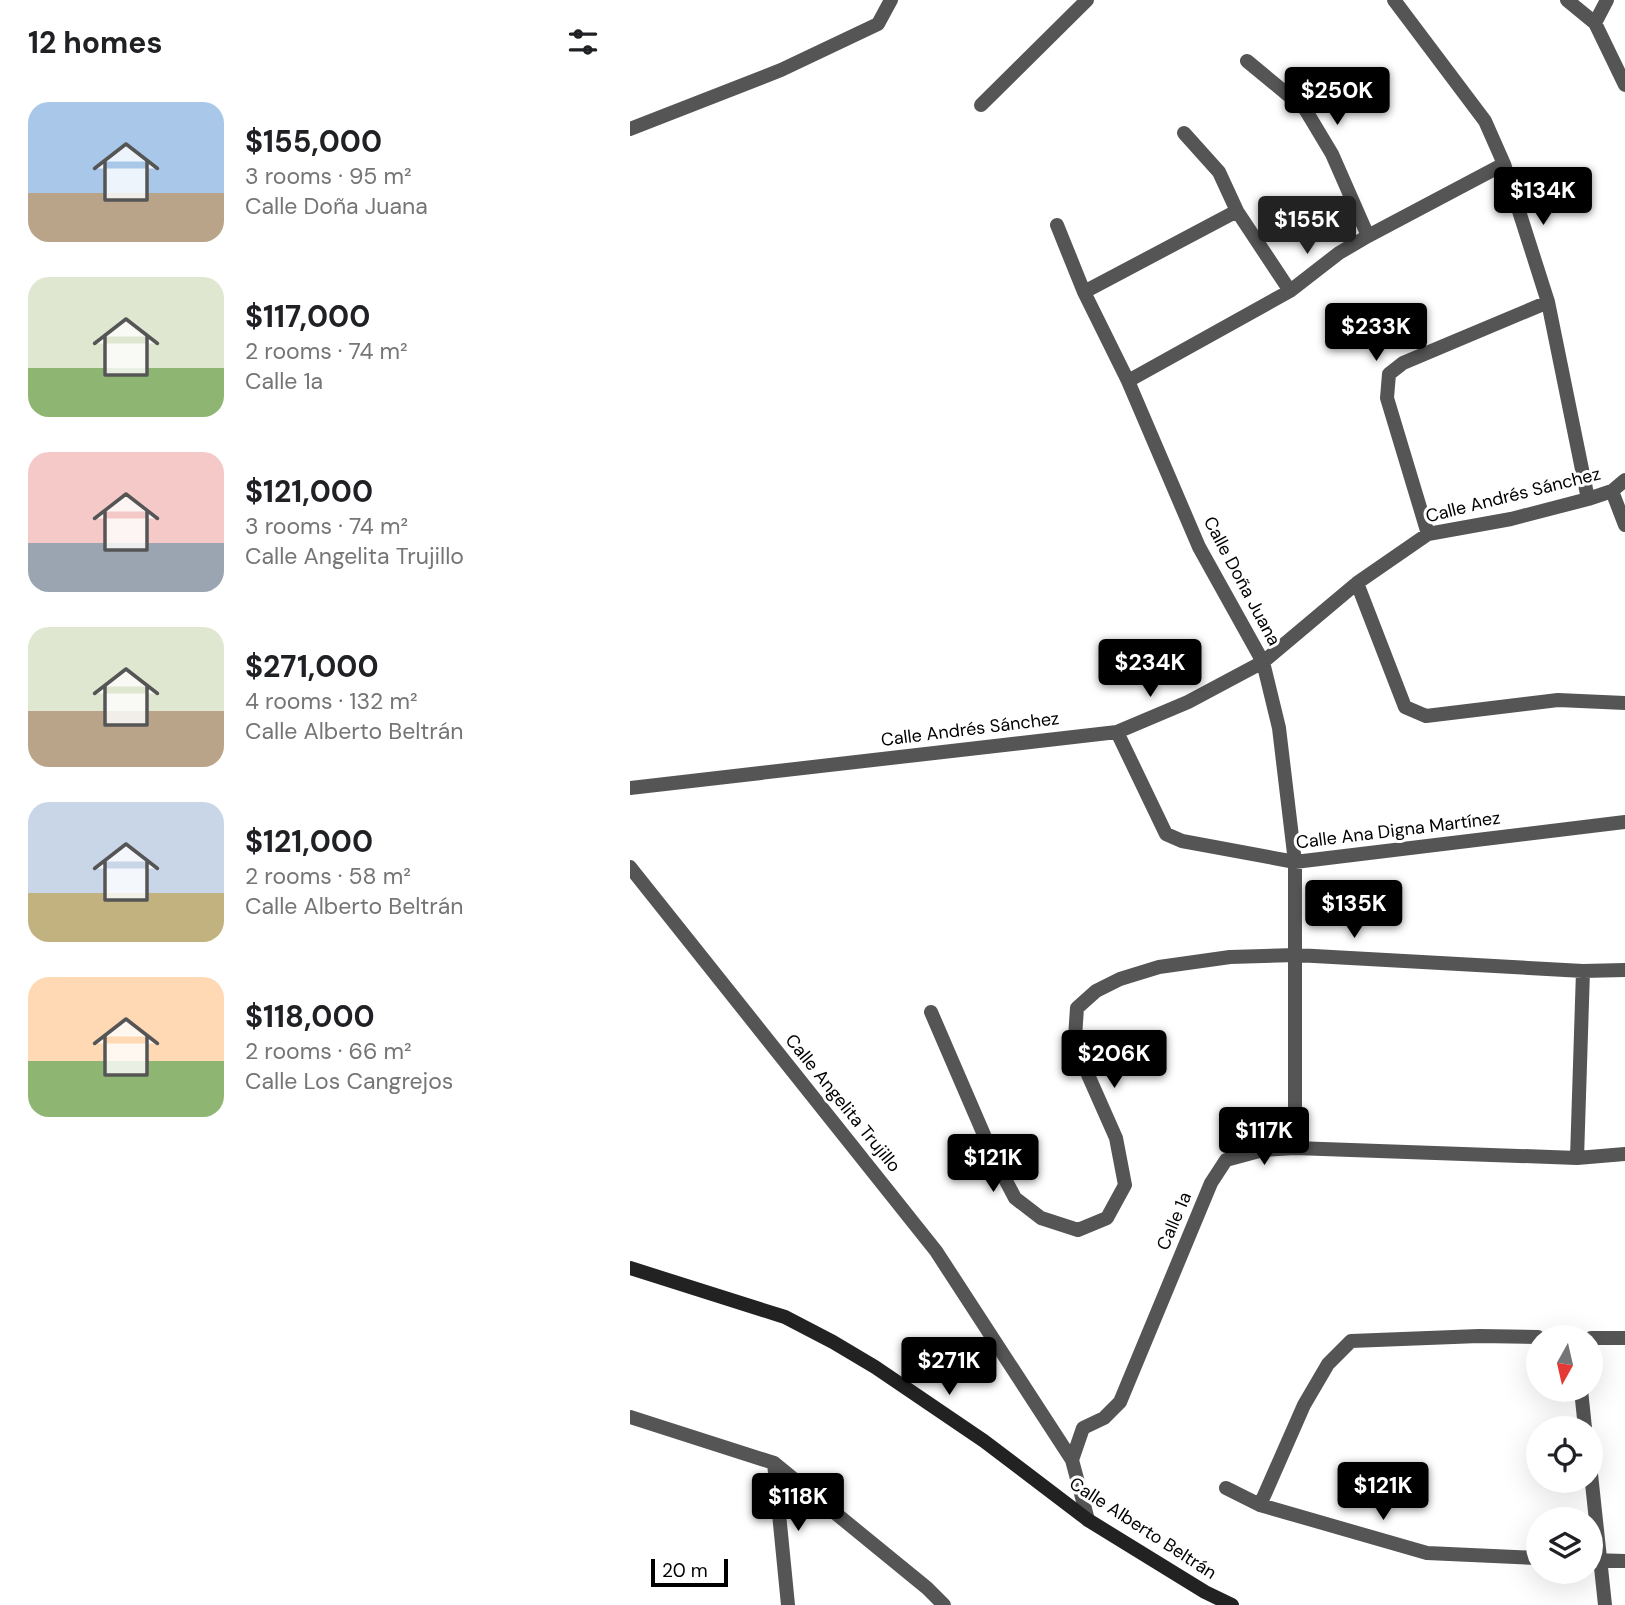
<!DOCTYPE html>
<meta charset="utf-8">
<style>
:root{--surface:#fff;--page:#f2f2f2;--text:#202124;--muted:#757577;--accent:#000}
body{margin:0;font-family:"DM Sans",sans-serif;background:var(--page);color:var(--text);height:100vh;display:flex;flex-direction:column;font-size:26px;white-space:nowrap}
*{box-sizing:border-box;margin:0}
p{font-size:23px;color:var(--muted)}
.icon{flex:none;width:38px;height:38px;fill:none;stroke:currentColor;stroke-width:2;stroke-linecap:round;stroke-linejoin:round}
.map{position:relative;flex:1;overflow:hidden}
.drawer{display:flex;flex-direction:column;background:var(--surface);width:630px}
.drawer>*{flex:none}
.needle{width:46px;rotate:188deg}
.fabs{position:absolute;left:896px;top:1325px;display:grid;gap:14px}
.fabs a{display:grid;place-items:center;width:77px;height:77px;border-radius:50%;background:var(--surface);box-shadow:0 7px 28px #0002;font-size:35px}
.scale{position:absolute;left:21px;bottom:18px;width:77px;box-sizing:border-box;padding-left:7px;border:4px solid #000;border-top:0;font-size:19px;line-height:24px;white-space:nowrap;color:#000;-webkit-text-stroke:5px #fff;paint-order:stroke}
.price{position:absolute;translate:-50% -60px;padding:0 16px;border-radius:7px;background:var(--accent);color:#fff;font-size:23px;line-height:46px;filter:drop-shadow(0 2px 4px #0008)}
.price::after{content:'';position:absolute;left:50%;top:42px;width:21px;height:16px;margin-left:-10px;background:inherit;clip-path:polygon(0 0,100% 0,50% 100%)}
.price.current{background:#222;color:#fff}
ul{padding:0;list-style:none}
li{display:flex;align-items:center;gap:21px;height:175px;padding:0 28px}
li span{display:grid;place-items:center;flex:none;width:196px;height:140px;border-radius:21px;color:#555}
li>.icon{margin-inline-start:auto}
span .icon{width:84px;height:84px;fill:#fffc;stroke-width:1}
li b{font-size:30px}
h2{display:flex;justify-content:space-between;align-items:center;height:84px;padding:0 28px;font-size:30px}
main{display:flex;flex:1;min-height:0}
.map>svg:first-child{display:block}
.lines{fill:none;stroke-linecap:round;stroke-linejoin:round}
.minor{stroke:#555;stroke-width:14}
.secondary{stroke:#222;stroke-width:14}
.labels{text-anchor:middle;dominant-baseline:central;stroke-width:6;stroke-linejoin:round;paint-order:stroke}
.street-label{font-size:18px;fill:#000;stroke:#fff}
</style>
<main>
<section class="drawer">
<h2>12 homes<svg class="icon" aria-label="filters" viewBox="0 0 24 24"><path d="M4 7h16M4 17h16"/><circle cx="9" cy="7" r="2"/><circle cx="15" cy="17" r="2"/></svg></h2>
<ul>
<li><span style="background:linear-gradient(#a9c7e8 65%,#b9a48a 0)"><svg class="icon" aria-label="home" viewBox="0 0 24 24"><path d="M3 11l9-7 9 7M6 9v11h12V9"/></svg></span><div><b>$155,000</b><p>3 rooms · 95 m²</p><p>Calle Doña Juana</p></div></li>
<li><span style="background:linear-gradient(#dfe7d0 65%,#8fb573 0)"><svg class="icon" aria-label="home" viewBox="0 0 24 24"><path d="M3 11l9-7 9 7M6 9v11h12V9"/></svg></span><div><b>$117,000</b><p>2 rooms · 74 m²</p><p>Calle 1a</p></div></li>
<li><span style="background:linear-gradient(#f6c9c9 65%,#9aa5b1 0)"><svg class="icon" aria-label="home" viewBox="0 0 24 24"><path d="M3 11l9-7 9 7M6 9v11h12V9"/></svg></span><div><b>$121,000</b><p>3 rooms · 74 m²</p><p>Calle Angelita Trujillo</p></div></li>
<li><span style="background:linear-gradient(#dfe7d0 60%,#b9a48a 0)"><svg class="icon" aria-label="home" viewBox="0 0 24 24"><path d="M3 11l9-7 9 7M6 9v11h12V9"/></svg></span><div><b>$271,000</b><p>4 rooms · 132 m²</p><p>Calle Alberto Beltrán</p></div></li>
<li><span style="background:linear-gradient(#c9d6e8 65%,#c2b280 0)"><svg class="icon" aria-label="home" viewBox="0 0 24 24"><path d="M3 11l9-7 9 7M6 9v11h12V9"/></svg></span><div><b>$121,000</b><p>2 rooms · 58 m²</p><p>Calle Alberto Beltrán</p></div></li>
<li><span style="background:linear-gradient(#ffd9b3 60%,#8fb573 0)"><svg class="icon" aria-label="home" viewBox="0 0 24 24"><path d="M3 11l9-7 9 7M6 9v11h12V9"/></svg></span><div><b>$118,000</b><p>2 rooms · 66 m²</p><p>Calle Los Cangrejos</p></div></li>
</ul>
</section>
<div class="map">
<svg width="995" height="1605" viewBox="0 0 995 1605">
<rect width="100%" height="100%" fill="#fff"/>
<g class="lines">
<!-- minor -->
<path class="minor" d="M764 0 855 121 874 164 918 302 958 499
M937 0 965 23 995 85
M965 23 977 0
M617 61 675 109 702 154 738 236
M351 105 457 0
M0 129 151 70 248 24 261 0
M554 133 589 172 607 211 660 291
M427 225 454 292 498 381 569 547 633 662 649 728 665 862V1148
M454 292 607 211
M498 381 660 291 709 253 738 236 874 164
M982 491 995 525
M798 534 757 398 759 374 773 363 918 302
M727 583 775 707 796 716 928 700 995 703
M487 732 536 834 552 841 665 862 995 822
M0 788 487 732 558 702 633 662 727 583 798 534 881 519 958 499 982 491 995 480
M0 867 306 1251 442 1460 458 1520
M301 1012 364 1158 385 1198 411 1218 448 1230 477 1218 495 1185 486 1138 451 1059 445 1037 447 1008 466 991 490 979 529 967 600 957 666 955 953 971 995 970
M947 1158 953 971
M961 1338H995
M951 1390 955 1428
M0 1417 144 1463 297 1588 314 1605
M442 1460 453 1428 474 1418 490 1402 581 1183 596 1160 633 1150 665 1148 947 1158 995 1154
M144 1463 158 1605
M961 1474 975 1605
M596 1488 630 1505 797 1553 908 1558
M630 1505 674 1405 698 1364 721 1341 849 1336 908 1337
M961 1560 995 1561"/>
<!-- secondary -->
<path class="secondary" d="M0 1268 155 1317 203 1342 245 1367 354 1441 458 1520 575 1592 602 1605"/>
</g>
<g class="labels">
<!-- street labels -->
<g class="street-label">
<text transform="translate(883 495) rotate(-14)">Calle Andrés Sánchez</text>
<text transform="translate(612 581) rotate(62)">Calle Doña Juana</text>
<text transform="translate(340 729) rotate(-7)">Calle Andrés Sánchez</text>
<text transform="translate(768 830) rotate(-7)">Calle Ana Digna Martínez</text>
<text transform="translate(213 1103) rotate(51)">Calle Angelita Trujillo</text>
<text transform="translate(544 1221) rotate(-67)">Calle 1a</text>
<text transform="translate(513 1528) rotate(33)">Calle Alberto Beltrán</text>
</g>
</g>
</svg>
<div class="fabs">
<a><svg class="needle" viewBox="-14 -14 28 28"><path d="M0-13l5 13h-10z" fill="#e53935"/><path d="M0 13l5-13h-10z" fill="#757577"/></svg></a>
<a><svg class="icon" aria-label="locate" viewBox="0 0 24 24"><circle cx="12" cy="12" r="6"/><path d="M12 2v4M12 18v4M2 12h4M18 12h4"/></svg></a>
<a><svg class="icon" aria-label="layers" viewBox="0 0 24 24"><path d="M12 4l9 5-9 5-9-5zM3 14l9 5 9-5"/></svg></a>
</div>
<div class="scale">20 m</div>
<b class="price" style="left:707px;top:127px">$250K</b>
<b class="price" style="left:913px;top:227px">$134K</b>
<b class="price current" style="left:677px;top:256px">$155K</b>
<b class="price" style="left:746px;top:363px">$233K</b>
<b class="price" style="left:520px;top:699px">$234K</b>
<b class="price" style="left:724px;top:940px">$135K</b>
<b class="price" style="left:484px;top:1090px">$206K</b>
<b class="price" style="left:634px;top:1167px">$117K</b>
<b class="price" style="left:363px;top:1194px">$121K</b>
<b class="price" style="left:319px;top:1397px">$271K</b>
<b class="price" style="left:753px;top:1522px">$121K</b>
<b class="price" style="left:168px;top:1533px">$118K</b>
</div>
</main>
